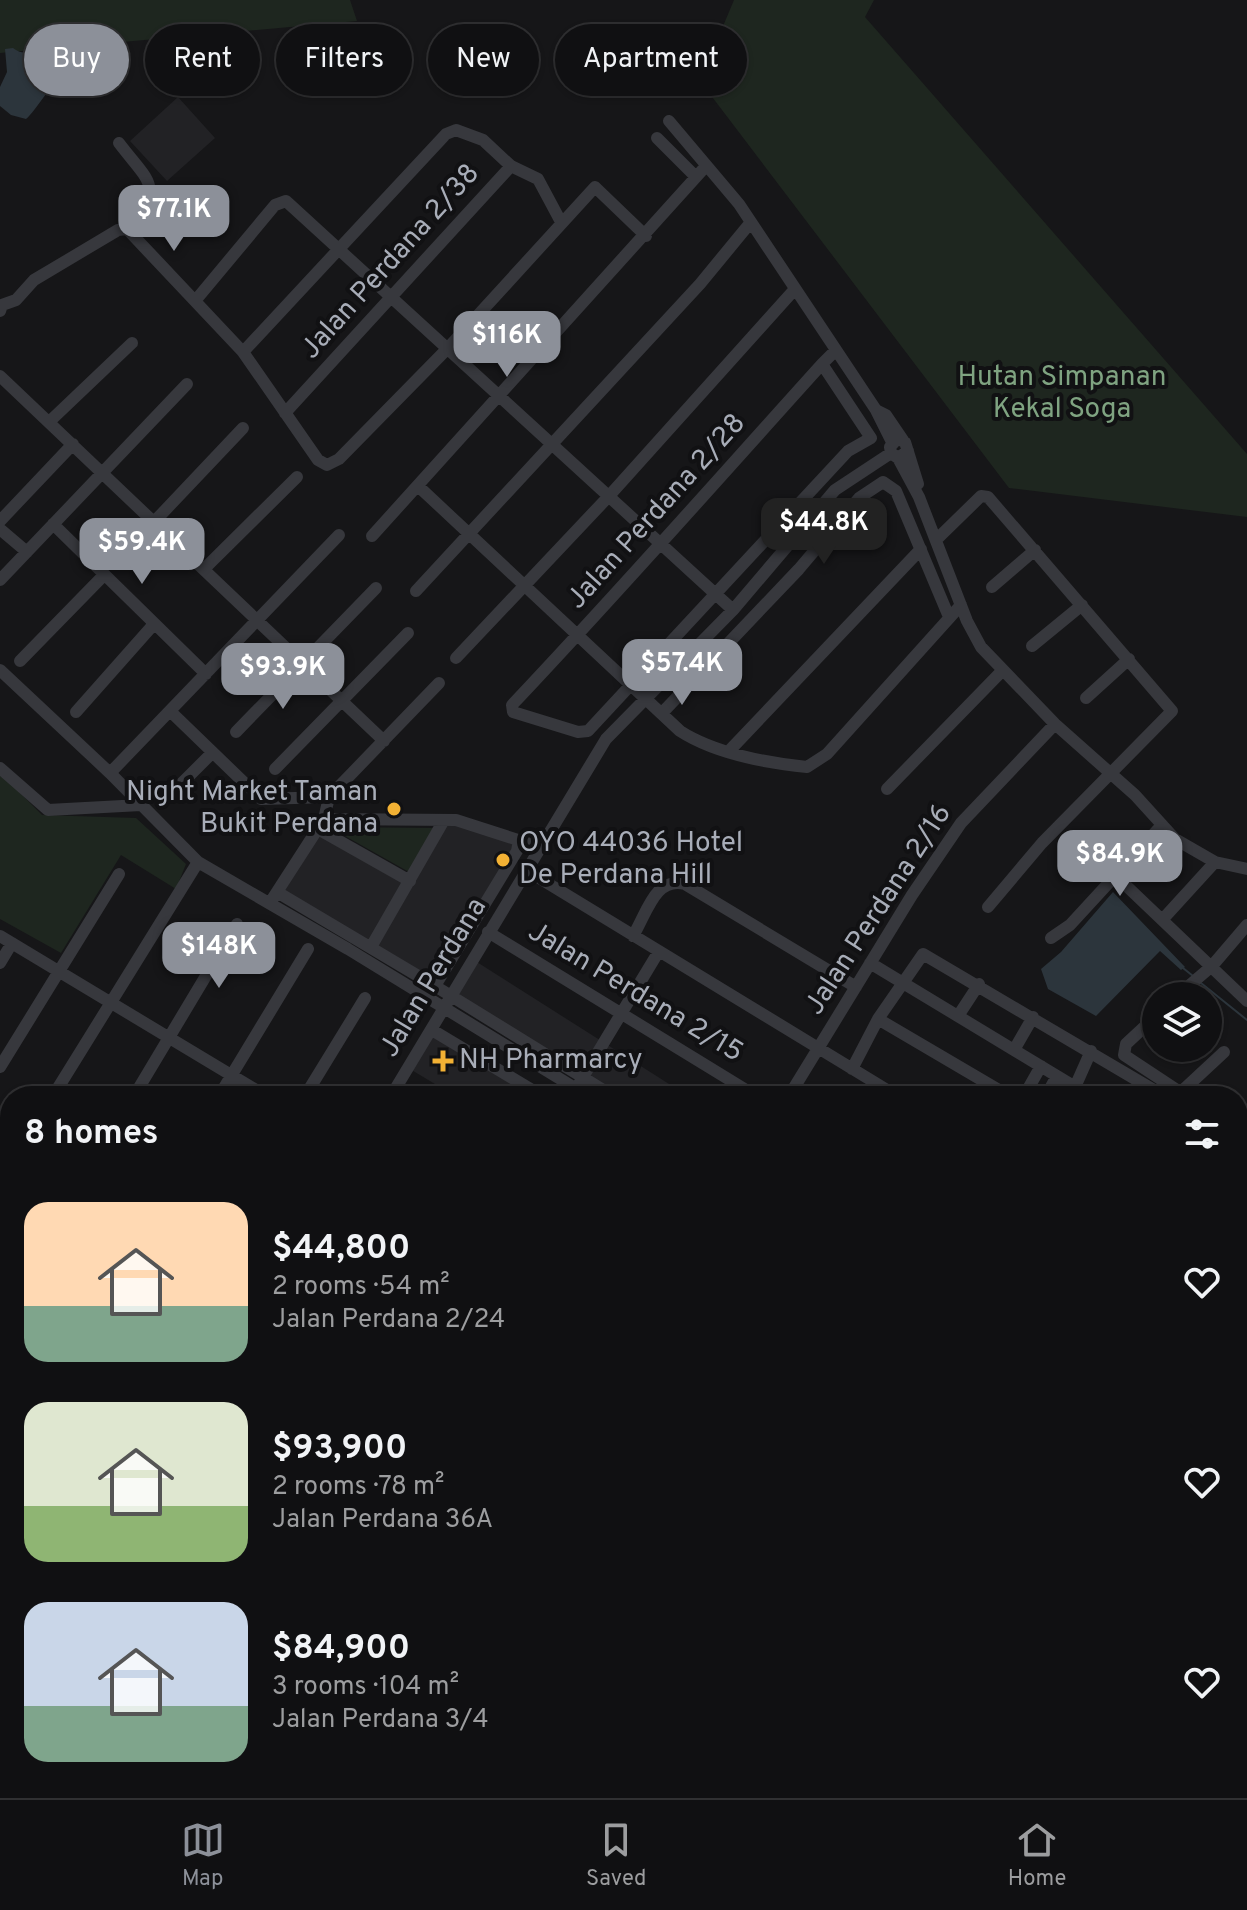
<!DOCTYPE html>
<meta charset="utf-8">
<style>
:root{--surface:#101012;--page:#19191b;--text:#f1f3f6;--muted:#9c9d9f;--line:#303032;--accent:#8c9099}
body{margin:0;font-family:Overpass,sans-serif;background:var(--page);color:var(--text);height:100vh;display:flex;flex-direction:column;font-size:30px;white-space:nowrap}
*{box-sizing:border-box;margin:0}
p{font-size:26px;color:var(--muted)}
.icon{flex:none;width:44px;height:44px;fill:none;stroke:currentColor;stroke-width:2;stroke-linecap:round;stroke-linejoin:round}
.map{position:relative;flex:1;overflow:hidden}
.details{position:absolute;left:0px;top:1086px;width:1248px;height:712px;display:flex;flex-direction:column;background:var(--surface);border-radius:32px 32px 0 0;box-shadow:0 2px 6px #0004,0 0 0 2px var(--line)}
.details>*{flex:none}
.top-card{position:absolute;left:24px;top:24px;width:800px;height:72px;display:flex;gap:16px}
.controls{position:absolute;left:1142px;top:982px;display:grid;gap:16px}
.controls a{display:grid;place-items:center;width:80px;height:80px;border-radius:50%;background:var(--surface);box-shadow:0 2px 6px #0004,0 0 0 2px var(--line);font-size:40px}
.price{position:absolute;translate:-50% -68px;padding:0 18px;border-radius:16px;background:var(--accent);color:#fff;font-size:26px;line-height:52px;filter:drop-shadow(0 2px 4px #0008)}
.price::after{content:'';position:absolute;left:50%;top:48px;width:24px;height:18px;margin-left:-12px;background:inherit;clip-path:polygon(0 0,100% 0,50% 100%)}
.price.current{background:#222;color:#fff}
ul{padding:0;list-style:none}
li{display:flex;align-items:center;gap:24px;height:200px;padding:0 24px}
li span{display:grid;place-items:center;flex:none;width:224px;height:160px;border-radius:24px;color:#555}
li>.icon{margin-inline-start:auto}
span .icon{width:96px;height:96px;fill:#fffc;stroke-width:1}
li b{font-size:34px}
h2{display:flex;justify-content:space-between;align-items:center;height:96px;padding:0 24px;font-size:34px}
.chip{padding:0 28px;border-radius:36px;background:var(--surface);box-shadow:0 2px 6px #0004,0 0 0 2px var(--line);font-size:28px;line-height:72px}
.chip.current{background:var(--accent);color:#fff}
.tab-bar{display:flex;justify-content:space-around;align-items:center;height:112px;border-top:2px solid var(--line);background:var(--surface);font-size:22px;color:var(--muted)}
.tab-bar a{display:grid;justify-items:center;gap:4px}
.tab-bar .current{color:var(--accent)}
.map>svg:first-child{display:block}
.built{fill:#222225}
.green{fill:#1e261f}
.water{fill:#2c353c}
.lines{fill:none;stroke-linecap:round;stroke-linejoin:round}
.stream{stroke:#2c353c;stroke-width:2}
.minor{stroke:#37383d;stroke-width:12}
.poi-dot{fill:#f2b134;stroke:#111113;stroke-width:3}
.labels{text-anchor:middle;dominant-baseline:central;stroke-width:8;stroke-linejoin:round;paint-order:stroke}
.street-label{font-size:28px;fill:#a8adb8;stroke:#111113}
.park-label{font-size:28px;fill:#7fa381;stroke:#111113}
.poi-label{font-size:28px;fill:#a8adb8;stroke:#111113;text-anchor:start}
</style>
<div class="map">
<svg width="1247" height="1798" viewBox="0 0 1247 1798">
<rect width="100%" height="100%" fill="#161618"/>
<!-- built -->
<path class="built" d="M178 97 215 138 167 181 130 141Z
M442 817 523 838 436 990 273 893 316 826 408 877Z
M469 957 688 1096H608L446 996Z
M429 1025 548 1096H455L405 1066Z
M173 1788H363L368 1798H176Z
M377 1788H680L676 1798H383Z"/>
<!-- green -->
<path class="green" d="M0 0H350L357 21 0 53Z
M734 0H874L865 17 1247 454V517L1009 488 700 81Z
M0 773 42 815 136 818 186 864 176 889 121 855 61 953 0 919Z
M329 827 437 828 409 872Z
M1247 1145V1360L1238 1353V1149Z
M1238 1643 1247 1650V1773L1238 1770Z"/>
<!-- water -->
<path class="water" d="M13 48C30 61 50 44 66 61 63 71 33 114 26 119L11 115 0 106V87L7 72 5 49Z
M1113 892 1185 967 1181 970 1160 951 1096 1016 1048 989 1041 969 1061 952Z"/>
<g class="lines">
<!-- stream -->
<path class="stream" d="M1183 968 1193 976
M1201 983 1247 1020"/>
<!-- minor -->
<path class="minor" d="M669 121 739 204 876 410 892 442
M657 138 696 177
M127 229 243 352 318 460 327 465 339 459 447 349 595 187 646 236
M195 301 275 205 286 201 733 610
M0 311 2 305 16 300 34 280 118 230 127 229C165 185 150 184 119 143
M243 352 446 134 456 130 483 140 511 166 538 179 561 222
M822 364 871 438 848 451 588 731 578 732 513 712 512 705C618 593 719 478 822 364L836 350
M0 376 384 741
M876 410 886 415 903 440
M285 413 511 166
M49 422 132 343
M908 451 898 458 891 453 890 447 897 439 905 442 918 484
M898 458 919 497 967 621 981 647 1055 724 1135 795 1175 839 1215 862 1247 869
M418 486 680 731C714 753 767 763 807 767L827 754 961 605
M0 521 73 444
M154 522 243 428
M53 524 206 674
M0 529 27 552
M372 536 706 166
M936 540 981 496 988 497 1172 711 1042 843 988 907
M204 569 297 477
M0 580 187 384
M992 587 1035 550
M416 591 700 284 751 222
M1032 646 1082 605
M456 658 609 496 795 289
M20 661 104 575
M0 670 110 773 198 862 348 949 588 1096
M1086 698 1129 659
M170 711 261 799 329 797 439 683
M76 712 154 624
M663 712 799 569 859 498 883 482 896 491 949 617
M236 732 376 588
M730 750 921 549
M0 768 48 810 141 805
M275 769 408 633
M110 773 339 535
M179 786 212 753
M887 789 1002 671
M324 819 456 820 540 847
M318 829 410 881
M526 870 897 1096
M1116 876 1247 1001
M277 892 435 986 517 851 519 840
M273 898 324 819 329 797
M1163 919 1215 862
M488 932 756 1096
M0 936 266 1096
M633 936C647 913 655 876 685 884L856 987
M1051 938 1070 925 1161 826
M371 947 444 820
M0 963 12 943
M870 963 1090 1096
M435 986 613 1096
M1177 996 1212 966 1247 925
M958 1016 979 984
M1156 1016 1126 1044 1124 1055 1186 1096
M878 1019 1009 1096
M432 1030 542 1096
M1014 1050 1033 1017
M0 1067 119 874
M852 1069 878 1019 923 954 1164 1096
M580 1082 659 951
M1075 1087 1091 1051
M1181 1092 1224 1052
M53 1096 198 862
M134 1096 237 924
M219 1096 308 949
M305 1096 365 998
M391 1096 606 739 733 610 835 490 891 453
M789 1096 912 895 961 823 1055 724
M1024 1096 1041 1066
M1046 1096 1057 1076
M0 1125 10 1135
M1238 1126 1247 1125
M0 1147 10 1157
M0 1273 9 1261
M1238 1366 1247 1367
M0 1394 10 1381
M1238 1451 1247 1452
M0 1513 10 1500
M1238 1526 1247 1529
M0 1587 10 1595
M0 1604 10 1611
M0 1719 10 1709
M1238 1785 1247 1787
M142 1788 148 1798
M703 1788 718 1798
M998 1793 1020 1798
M55 1798 72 1788
M859 1798 862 1788
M918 1798 922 1788
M975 1798V1796"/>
</g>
<!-- markers -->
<g class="poi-dot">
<circle cx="394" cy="809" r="8"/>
<circle cx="503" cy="860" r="8"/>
<path d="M439 1049h8v8h8v8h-8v8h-8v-8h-8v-8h8z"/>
</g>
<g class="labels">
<!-- street labels -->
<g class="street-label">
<text transform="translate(391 262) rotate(-48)">Jalan Perdana 2/38</text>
<text transform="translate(657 512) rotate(-48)">Jalan Perdana 2/28</text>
<text transform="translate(879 910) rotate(-57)">Jalan Perdana 2/16</text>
<text transform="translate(434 978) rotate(-59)">Jalan Perdana</text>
<text transform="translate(635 993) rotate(31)">Jalan Perdana 2/15</text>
</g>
<!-- park labels -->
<g class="park-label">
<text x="1062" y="378">Hutan Simpanan<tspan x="1062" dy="32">Kekal Soga</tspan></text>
</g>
<!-- poi labels -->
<g class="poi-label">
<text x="378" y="793" text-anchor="end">Night Market Taman<tspan x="378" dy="32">Bukit Perdana</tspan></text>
<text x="519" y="844">OYO 44036 Hotel<tspan x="519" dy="32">De Perdana Hill</tspan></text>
<text x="459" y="1061">NH Pharmarcy</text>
</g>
</g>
</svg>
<div class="controls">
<a><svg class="icon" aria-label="layers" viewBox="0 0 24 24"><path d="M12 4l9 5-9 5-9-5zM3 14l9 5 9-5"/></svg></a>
</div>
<b class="price" style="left:174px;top:253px">$77.1K</b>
<b class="price" style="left:507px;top:379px">$116K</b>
<b class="price current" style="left:824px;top:566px">$44.8K</b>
<b class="price" style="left:142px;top:586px">$59.4K</b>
<b class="price" style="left:682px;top:707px">$57.4K</b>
<b class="price" style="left:283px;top:711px">$93.9K</b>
<b class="price" style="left:1120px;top:898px">$84.9K</b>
<b class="price" style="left:219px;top:990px">$148K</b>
<div class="top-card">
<a class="chip current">Buy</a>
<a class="chip">Rent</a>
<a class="chip">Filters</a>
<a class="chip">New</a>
<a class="chip">Apartment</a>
</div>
<section class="details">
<h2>8 homes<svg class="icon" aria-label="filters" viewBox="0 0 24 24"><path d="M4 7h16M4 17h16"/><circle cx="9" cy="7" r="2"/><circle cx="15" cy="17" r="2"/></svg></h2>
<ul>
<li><span style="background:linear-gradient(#ffd9b3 65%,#7fa58c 0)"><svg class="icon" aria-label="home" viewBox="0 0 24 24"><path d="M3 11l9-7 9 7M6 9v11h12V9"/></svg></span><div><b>$44,800</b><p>2 rooms · 54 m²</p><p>Jalan Perdana 2/24</p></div><svg class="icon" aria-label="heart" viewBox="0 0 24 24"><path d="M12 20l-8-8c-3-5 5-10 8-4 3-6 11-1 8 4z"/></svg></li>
<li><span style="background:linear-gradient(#dfe7d0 65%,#8fb573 0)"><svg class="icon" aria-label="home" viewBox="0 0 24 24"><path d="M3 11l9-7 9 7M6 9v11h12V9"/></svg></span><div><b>$93,900</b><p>2 rooms · 78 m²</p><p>Jalan Perdana 36A</p></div><svg class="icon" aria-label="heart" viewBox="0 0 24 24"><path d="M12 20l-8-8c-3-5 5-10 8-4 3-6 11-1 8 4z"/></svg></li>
<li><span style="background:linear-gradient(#c9d6e8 65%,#7fa58c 0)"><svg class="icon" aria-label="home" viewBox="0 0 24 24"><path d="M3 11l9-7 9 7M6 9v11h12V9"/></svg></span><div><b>$84,900</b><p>3 rooms · 104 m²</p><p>Jalan Perdana 3/4</p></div><svg class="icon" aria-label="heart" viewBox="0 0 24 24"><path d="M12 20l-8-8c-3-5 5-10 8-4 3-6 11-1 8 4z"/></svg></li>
</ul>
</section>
</div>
<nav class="tab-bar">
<a class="current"><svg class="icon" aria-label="map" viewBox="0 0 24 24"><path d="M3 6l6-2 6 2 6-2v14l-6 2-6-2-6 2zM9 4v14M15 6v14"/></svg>Map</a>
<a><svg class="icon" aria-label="saved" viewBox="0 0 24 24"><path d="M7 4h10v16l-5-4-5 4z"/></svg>Saved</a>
<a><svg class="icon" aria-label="home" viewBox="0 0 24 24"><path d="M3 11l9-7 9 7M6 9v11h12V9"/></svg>Home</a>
</nav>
